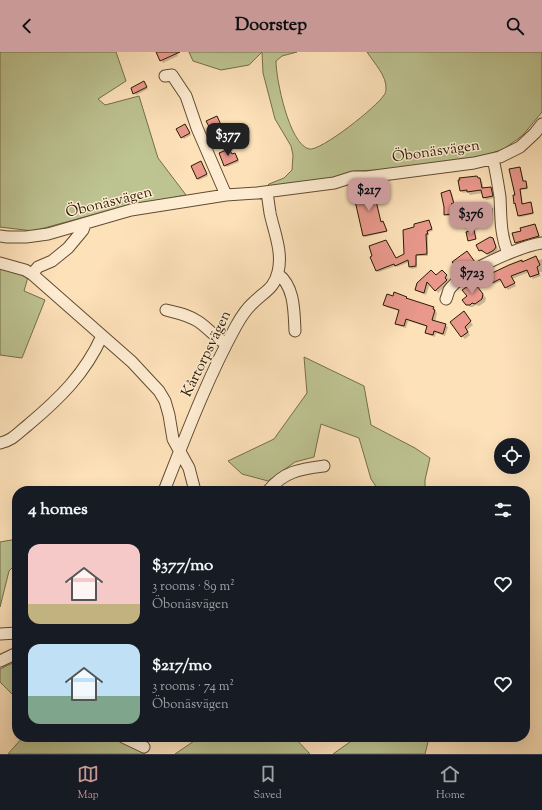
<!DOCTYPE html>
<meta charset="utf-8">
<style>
:root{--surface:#171b24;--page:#20242c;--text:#f1f3f6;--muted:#9ea1a6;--line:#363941;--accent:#c59692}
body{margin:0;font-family:"Sorts Mill Goudy",serif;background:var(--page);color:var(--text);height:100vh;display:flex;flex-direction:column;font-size:15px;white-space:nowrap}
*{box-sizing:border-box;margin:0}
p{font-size:13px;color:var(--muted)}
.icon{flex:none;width:22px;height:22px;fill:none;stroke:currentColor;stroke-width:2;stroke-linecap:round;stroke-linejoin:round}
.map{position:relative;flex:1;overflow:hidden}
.details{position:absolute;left:12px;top:434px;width:518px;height:256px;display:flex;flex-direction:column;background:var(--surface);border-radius:16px;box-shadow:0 4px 16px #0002}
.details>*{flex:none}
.fabs{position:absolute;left:494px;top:386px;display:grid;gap:8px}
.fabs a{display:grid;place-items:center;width:36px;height:36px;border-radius:50%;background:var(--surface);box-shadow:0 4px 16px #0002;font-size:20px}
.price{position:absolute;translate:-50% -34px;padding:0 9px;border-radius:8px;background:var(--accent);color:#111;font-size:13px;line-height:26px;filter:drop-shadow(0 1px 2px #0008)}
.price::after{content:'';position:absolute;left:50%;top:24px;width:12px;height:9px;margin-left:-6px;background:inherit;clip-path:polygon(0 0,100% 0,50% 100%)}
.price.on{background:#222;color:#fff}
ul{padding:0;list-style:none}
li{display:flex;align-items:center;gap:12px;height:100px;padding:0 16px}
li span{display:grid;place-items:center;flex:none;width:112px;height:80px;border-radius:12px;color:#555}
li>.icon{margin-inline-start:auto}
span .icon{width:48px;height:48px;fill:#fffc;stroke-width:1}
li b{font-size:17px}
h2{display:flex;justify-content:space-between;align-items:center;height:48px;padding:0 16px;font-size:17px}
header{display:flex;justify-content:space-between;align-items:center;height:52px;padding:0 16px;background:var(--accent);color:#111;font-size:18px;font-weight:800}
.dock{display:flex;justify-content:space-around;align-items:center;height:56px;border-top:1px solid var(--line);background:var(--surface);font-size:11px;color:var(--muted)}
.dock a{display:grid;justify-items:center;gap:2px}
.dock .on{color:var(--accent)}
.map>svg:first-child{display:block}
.green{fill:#bdc391;stroke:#746e4a}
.shadow{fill:#0003}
.building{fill:#e9988b;stroke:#2b1a02}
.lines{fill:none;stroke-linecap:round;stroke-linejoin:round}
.minor-casing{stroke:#604c30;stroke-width:13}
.minor{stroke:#feecd2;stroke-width:11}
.labels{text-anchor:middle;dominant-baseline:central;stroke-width:3;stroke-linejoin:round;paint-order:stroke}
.street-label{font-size:15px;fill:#2b1a02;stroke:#feecd2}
</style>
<header><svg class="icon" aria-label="back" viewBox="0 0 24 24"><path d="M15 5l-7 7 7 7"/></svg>Doorstep<svg class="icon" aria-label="search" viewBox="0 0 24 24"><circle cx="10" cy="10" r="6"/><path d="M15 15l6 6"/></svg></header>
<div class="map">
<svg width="542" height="702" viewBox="0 0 542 702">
<rect width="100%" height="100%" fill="#fde1b9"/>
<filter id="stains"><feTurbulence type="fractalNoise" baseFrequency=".005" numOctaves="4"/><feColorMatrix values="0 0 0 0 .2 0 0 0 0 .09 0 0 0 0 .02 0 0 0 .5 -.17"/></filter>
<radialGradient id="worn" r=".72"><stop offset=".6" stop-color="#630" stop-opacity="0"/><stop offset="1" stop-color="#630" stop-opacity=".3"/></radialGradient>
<!-- green -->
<path class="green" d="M0 0H116L126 29 98 47 105 53 139 44 158 106 186 143 114 157 33 179 0 175Z
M189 0H297L282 4 276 9C276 27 289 92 309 97 320 100 378 54 384 43 385 43 386 38 386 37 387 24 374 11 367 0H542V60L523 83 504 97 473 107 399 117 354 119 340 125 266 135 269 132 284 126 292 118 293 103 291 94 275 67 263 21 262 0 249 13 221 18 193 9Z
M0 216 28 225 24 239 45 248 22 306 0 303Z
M304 305 364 334 371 373 415 396 430 406 425 428V439H379L371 427 359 386 321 372 314 405 295 410 268 429 242 422 228 409 274 387 307 341Z
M17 487V511L9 519 0 555V490Z
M17 609V647L0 630V617Z
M23 685H117L121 689 145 702H8Z
M200 685H294L310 702H175Z
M357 685H477L476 688 429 686 425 702H333Z"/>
<!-- shadow -->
<path class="shadow" d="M157 0H176L178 4 163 11Z
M144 30 148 37 136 43 132 36Z
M218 67 223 77 215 81 208 70Z
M186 75 191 83 184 87 177 77Z
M229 98 232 103 235 102 237 104 239 110 227 115 225 113Z
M202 112 208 124 199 128 197 126Z
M520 116 521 117 524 130 527 131 528 137 521 138 523 153 531 151 534 162 521 165 519 164 517 153 516 144Z
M477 125 482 129 484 137 491 136 493 138 495 146 486 148 484 145 483 141 470 143 468 140 463 141 461 138Z
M373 137 381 171H383L387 180 365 185 364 184Z
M450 139 452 141 455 153H454L456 155 492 157 493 159 492 171 482 170 480 168 481 159 447 164 445 162Z
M429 169 433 179 428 180 429 183 428 184V204H417V216L411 217 409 210 397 215 396 214 379 220 377 219 372 205 386 189 396 207 405 203 416 175Z
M535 173 540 185 518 192 516 191 522 179Z
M493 187 498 197 496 200 489 203 484 199 481 200 479 198Z
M470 204 477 213 463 222 454 210Z
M536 206 539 208 542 207V220H539L541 224 533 227 529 220 512 227 516 234 508 238 502 229 494 232 492 230 523 211Z
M442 219 449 227 447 229 449 231 438 241 430 232 426 243 419 240 416 237 418 231 436 224Z
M480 239 486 246 485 250 479 254 476 253 473 255H470L463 248 468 244Z
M406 245 409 248 433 256 437 261 435 270 445 273 448 275 445 284 436 281 435 285 429 283 426 281 428 275 408 269 406 276 399 274 396 272 399 259 386 255 384 253Z
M466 264 473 273 467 278 470 283 465 287 462 284Z"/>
<!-- building -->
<path class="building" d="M156 0H180L160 9Z
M144 29 147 35 133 42 131 36Z
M217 64 222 75 212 80 206 69Z
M185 72 190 81 181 86 176 77Z
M229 97 232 102 235 101 238 108 224 114 219 101Z
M201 109 207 122 197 127 191 114Z
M520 115 523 129H526L527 136 520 137 522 152 531 150 533 161 518 164 515 151 514 152 513 143H515L509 117Z
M477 124 478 126H480L482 136 491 135 493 144 483 146 481 138 467 140V138L460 139 458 128H460L459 126Z
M373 136 381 170 383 169 387 179 363 184 353 140Z
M450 138 454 152H451H454V155L462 153 492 156 491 169 479 168 480 158 444 163V155L441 141Z
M429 168 432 177 427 179 428 182H426L427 202 416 203V214L409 215 408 208 395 214 394 212 376 219 370 205 372 204 369 194 386 188 396 206 404 202 403 178 414 175V172Z
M535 172 539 184 515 191 512 181 521 179 520 176Z
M474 178 476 187 468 189 466 180Z
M490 185 493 186 496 195 494 198 487 202 481 198 479 199 476 193Z
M467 199 475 210 459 219 452 210Z
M536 204 540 213 537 215 539 222 530 225 527 218 511 224 515 231 505 236 500 227 492 231 488 223 509 213 522 208V210Z
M431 218 436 223 442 218 447 223 445 226 447 228 435 239 427 230 424 241 415 238 417 231Z
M471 232 477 234 483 242 482 247 475 252 472 251 470 253H466L462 248 467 244 462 238Z
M394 240 407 245 406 246 434 255 433 257 435 258 432 268 446 272 443 282 434 279 433 283 425 281 427 274 406 267 404 274 395 272 399 258 383 253 387 242 393 244Z
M464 259 471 269 465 275 468 280 461 285 450 270Z"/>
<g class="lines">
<defs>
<path id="minor" d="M165 24 172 23 186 44 197 76 226 143
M493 107C496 119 498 132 500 145 501 164 500 182 508 201
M85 172 83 178 68 196 52 209 38 215 32 222 132 310 159 339 165 349 169 363 173 387 189 416 195 439
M0 184 7 185H26L48 182 131 158 226 143 257 141 334 131 353 125H367L474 111 500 105 520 95 535 81 542 72
M0 211 25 218 32 222
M278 222C295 235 294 260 295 279
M446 247C447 245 448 241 449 238 462 219 519 195 542 191
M166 258C178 261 189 263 199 270 209 277 216 286 226 292
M0 391C12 389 19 380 28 373 59 347 85 322 102 284
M164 439C186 383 207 327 236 274 241 265 246 257 254 250 265 239 274 237 278 220 283 200 274 180 270 161 269 154 268 147 267 140
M268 439C284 419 301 417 324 414
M0 582 17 581
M0 609 17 601
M123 685 144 695"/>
</defs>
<!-- minor casing -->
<use href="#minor" class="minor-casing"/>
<!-- minor -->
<use href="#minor" class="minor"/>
</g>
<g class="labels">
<!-- street labels -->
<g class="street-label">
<text transform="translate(436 100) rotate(-8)">Öbonäsvägen</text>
<text transform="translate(109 151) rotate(-14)">Öbonäsvägen</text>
<text transform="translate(207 302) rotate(-64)">Kårtorpsvägen</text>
</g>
</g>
<rect width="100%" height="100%" filter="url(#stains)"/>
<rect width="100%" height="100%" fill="url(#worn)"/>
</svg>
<div class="fabs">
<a><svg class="icon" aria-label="locate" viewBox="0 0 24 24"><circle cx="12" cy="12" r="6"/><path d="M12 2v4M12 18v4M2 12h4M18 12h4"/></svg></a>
</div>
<b class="price on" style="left:228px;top:105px">$377</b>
<b class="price" style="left:369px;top:160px">$217</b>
<b class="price" style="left:471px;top:184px">$376</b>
<b class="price" style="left:472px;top:243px">$723</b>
<section class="details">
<h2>4 homes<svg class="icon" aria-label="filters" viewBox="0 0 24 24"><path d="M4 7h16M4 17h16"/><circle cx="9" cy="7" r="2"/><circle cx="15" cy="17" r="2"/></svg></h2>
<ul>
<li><span style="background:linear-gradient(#f6c9c9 75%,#c2b280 0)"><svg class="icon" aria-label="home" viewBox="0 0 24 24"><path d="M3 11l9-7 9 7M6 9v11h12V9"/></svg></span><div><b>$377/mo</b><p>3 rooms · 89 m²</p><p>Öbonäsvägen</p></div><svg class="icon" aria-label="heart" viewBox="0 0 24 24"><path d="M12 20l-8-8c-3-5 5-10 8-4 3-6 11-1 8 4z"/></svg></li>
<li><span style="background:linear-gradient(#bfe0f5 65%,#7fa58c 0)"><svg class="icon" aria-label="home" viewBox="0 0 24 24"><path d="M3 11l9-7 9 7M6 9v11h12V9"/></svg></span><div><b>$217/mo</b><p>3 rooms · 74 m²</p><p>Öbonäsvägen</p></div><svg class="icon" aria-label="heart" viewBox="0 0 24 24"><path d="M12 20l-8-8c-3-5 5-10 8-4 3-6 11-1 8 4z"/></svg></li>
</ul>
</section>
</div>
<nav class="dock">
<a class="on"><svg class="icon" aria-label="map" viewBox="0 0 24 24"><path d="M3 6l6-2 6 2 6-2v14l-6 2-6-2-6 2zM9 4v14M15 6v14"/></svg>Map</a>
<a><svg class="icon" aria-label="saved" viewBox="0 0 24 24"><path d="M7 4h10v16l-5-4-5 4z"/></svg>Saved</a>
<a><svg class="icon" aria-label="home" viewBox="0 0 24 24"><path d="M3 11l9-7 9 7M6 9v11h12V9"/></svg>Home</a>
</nav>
